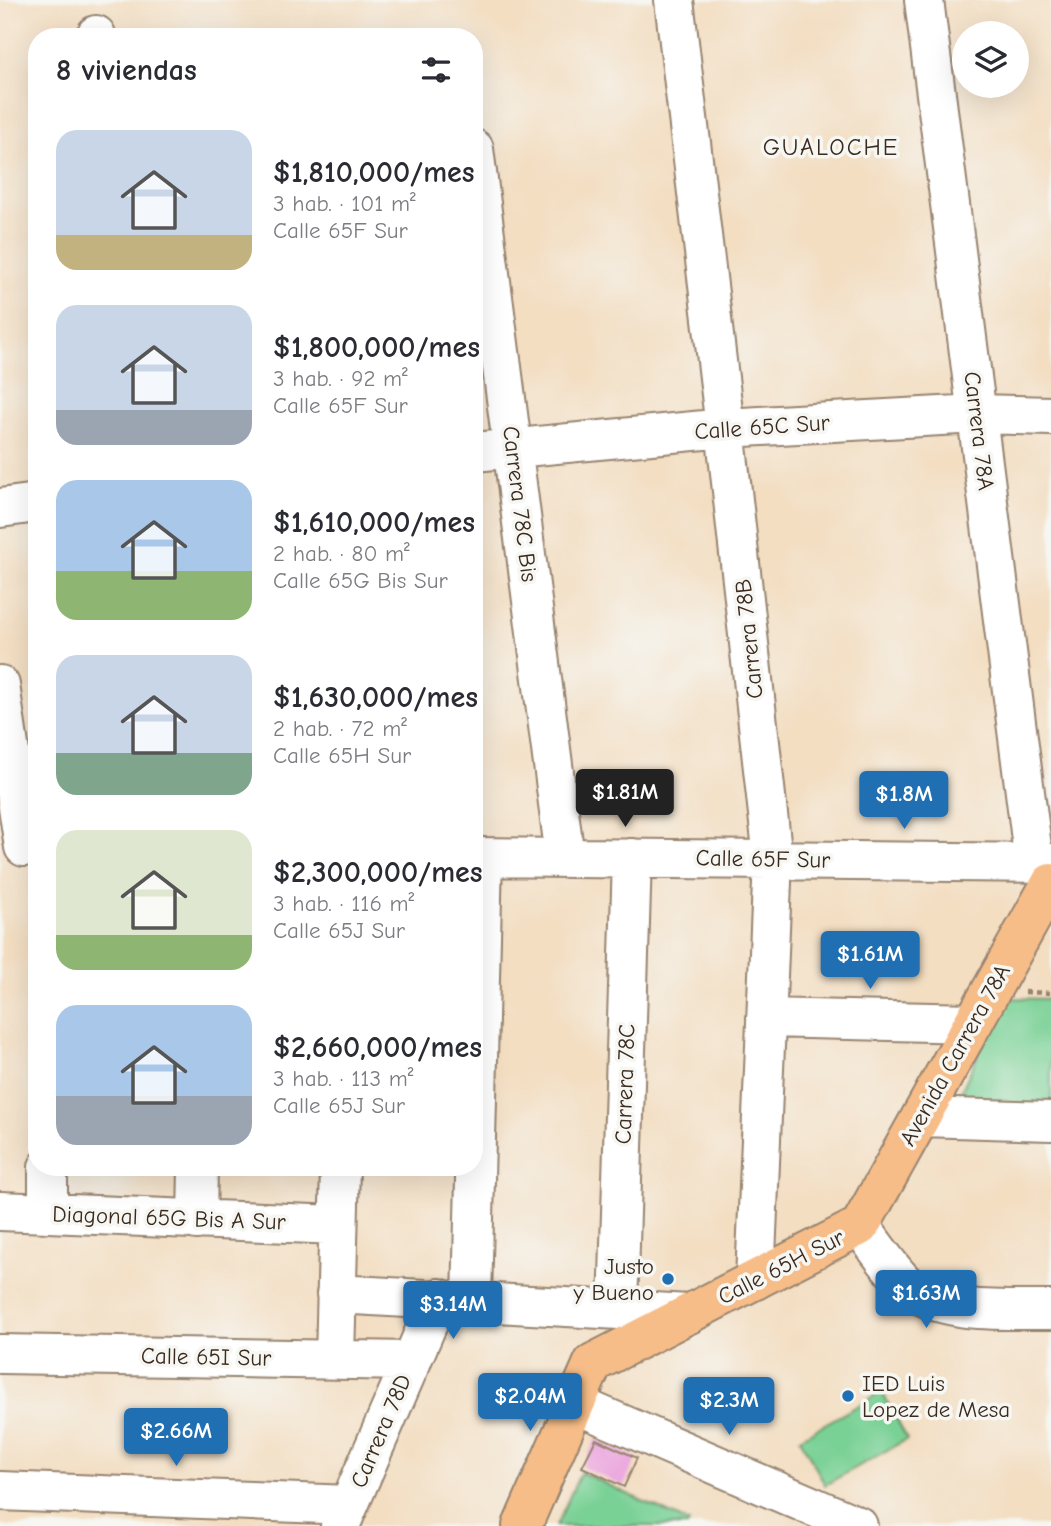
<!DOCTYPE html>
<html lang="es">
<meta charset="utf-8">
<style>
:root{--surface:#fff;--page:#f2f2f3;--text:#2b2b33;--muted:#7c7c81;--accent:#1f6fb2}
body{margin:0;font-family:"Comic Neue",sans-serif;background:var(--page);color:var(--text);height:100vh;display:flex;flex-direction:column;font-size:26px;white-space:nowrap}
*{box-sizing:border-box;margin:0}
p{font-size:23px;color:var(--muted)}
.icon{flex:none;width:38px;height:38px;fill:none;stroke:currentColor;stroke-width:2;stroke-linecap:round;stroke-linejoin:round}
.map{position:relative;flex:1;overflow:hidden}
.side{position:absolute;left:28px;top:28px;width:455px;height:1148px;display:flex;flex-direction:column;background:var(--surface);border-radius:28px;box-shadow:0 7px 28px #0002}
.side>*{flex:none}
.buttons{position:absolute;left:952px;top:21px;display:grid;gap:14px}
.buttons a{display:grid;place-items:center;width:77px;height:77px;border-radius:50%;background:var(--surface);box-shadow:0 7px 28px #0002;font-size:35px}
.price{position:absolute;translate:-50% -60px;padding:0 16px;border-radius:7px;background:var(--accent);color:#fff;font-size:23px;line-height:46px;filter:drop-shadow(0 2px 4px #0008)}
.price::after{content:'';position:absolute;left:50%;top:42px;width:21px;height:16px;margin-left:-10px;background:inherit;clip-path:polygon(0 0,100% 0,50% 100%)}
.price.on{background:#222;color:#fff}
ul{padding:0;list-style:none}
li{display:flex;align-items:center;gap:21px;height:175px;padding:0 28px}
li span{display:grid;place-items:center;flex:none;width:196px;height:140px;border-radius:21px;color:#555}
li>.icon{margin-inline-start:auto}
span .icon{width:84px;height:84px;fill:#fffc;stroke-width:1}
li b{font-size:30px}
h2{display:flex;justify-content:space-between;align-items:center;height:84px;padding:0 28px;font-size:30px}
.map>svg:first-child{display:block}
.green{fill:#7ad196;stroke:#5a7e5a;stroke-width:2}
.building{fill:#eca9df}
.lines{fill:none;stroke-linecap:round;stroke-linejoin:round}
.minor-casing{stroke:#978470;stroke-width:42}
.major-casing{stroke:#978470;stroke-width:42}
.path{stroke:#978470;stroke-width:4.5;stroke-dasharray:5 5;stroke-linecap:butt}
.minor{stroke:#fff;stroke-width:38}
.major{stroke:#f7bd88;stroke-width:38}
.poi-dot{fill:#1f6fb2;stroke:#f6f6f2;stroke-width:2.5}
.labels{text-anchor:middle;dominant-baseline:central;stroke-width:7;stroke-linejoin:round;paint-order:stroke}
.street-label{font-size:23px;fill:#3b2a1e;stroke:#f6f6f2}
.poi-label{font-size:23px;fill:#3b2a1e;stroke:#f6f6f2;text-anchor:end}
.neighbourhood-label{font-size:24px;letter-spacing:2px;fill:#3b2a1e;stroke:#f6f6f2}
</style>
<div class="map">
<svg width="1051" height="1526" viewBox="0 0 1051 1526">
<rect width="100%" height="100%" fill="#f6f6f2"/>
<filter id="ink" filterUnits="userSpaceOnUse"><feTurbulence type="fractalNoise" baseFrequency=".0143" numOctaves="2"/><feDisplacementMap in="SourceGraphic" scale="14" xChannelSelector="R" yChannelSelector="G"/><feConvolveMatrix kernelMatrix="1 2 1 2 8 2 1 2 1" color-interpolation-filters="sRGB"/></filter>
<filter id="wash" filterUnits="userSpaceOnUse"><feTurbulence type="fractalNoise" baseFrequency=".00686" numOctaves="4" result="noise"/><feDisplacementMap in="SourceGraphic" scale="28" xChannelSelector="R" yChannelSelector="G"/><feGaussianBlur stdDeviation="1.57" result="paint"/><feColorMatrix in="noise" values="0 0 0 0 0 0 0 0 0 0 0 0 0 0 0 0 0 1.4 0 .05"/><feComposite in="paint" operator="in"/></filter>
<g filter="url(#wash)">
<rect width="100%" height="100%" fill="#f3dec2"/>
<!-- green -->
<path class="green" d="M1005 998 1051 999V1106L955 1104Z
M882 1392 907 1439 825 1485 800 1438Z
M581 1472 689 1523 687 1526H556Z"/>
<g id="blocks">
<!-- building -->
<path class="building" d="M596 1439 637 1458 624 1487 582 1467Z"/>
</g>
</g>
<g filter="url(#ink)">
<use href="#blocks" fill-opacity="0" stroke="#978470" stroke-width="2"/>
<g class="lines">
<defs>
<path id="minor" d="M674 0 725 428 773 859 755 1280
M924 0 1034 863
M96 35V37
M474 149 565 858
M474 452 725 428 977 414 1051 416
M0 508 37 503
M0 685 24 847
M474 857 1051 863
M766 1018 973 1023
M921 1117 1051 1121
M0 1211 338 1225
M48 1213V1167
M197 1220 198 1167
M860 1226C874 1244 892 1272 908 1286 941 1316 1009 1309 1051 1310
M336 1294 689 1314
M472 1300 483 857
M618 1309 632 858
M0 1354 412 1361
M335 1359 340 1167
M575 1404 858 1526
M0 1491 349 1505
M340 1526 439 1298"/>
<path id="major" d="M522 1526 593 1363 860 1226 1051 883"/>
</defs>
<!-- minor casing -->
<use href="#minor" class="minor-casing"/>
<!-- major casing -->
<use href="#major" class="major-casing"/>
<!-- path -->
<path class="path" d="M1025 992 1051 993"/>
<!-- minor -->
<use href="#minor" class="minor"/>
<!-- major -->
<use href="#major" class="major"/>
</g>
</g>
<!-- markers -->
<g class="poi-dot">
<circle cx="668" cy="1279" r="7"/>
<circle cx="848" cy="1396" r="7"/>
</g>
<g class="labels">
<!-- street labels -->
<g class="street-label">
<text transform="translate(762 427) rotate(-4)">Calle 65C Sur</text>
<text transform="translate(979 431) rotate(83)">Carrera 78A</text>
<text transform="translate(520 504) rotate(83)">Carrera 78C Bis</text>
<text transform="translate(749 639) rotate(-96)">Carrera 78B</text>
<text transform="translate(763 859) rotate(1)">Calle 65F Sur</text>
<text transform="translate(955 1055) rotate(-61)">Avenida Carrera 78A</text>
<text transform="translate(625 1084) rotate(-88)">Carrera 78C</text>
<text transform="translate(169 1218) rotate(2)">Diagonal 65G Bis A Sur</text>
<text transform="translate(781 1267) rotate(-27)">Calle 65H Sur</text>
<text transform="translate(206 1357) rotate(1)">Calle 65I Sur</text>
<text transform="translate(381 1431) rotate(-67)">Carrera 78D</text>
</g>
<!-- poi labels -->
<g class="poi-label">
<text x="654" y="1266">Justo<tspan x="654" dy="26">y Bueno</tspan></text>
<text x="862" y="1383" text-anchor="start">IED Luis<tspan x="862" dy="26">Lopez de Mesa</tspan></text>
</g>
<!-- neighbourhood labels -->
<g class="neighbourhood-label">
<text x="831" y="147">GUALOCHE</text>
</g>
</g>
</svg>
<div class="buttons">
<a><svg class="icon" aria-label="layers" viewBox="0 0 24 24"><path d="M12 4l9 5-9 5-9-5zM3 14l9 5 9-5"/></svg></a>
</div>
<b class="price on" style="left:625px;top:829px">$1.81M</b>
<b class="price" style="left:904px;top:831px">$1.8M</b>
<b class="price" style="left:870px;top:991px">$1.61M</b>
<b class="price" style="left:926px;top:1330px">$1.63M</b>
<b class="price" style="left:453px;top:1341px">$3.14M</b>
<b class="price" style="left:530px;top:1433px">$2.04M</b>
<b class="price" style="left:729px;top:1437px">$2.3M</b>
<b class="price" style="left:176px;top:1468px">$2.66M</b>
<section class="side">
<h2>8 viviendas<svg class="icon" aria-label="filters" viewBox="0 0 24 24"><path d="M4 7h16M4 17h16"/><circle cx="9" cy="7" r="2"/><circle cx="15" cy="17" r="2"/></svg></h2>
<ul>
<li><span style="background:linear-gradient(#c9d6e8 75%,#c2b280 0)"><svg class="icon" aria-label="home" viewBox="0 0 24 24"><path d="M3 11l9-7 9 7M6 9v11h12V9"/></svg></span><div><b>$1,810,000/mes</b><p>3 hab. · 101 m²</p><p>Calle 65F Sur</p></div></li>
<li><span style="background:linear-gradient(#c9d6e8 75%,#9aa5b1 0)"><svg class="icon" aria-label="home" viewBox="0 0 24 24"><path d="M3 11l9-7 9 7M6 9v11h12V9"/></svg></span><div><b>$1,800,000/mes</b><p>3 hab. · 92 m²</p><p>Calle 65F Sur</p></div></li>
<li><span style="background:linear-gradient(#a9c7e8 65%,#8fb573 0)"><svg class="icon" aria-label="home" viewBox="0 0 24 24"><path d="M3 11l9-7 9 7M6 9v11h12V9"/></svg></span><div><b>$1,610,000/mes</b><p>2 hab. · 80 m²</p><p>Calle 65G Bis Sur</p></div></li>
<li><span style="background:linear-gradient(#c9d6e8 70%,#7fa58c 0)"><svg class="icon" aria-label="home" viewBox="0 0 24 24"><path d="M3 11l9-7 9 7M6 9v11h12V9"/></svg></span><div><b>$1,630,000/mes</b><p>2 hab. · 72 m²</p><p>Calle 65H Sur</p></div></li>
<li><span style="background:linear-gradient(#dfe7d0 75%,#8fb573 0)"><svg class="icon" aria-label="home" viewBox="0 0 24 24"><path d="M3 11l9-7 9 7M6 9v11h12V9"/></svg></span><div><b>$2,300,000/mes</b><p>3 hab. · 116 m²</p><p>Calle 65J Sur</p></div></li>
<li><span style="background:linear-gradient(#a9c7e8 65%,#9aa5b1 0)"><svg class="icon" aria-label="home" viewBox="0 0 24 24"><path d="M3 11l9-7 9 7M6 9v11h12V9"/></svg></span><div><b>$2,660,000/mes</b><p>3 hab. · 113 m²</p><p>Calle 65J Sur</p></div></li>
</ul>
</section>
</div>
